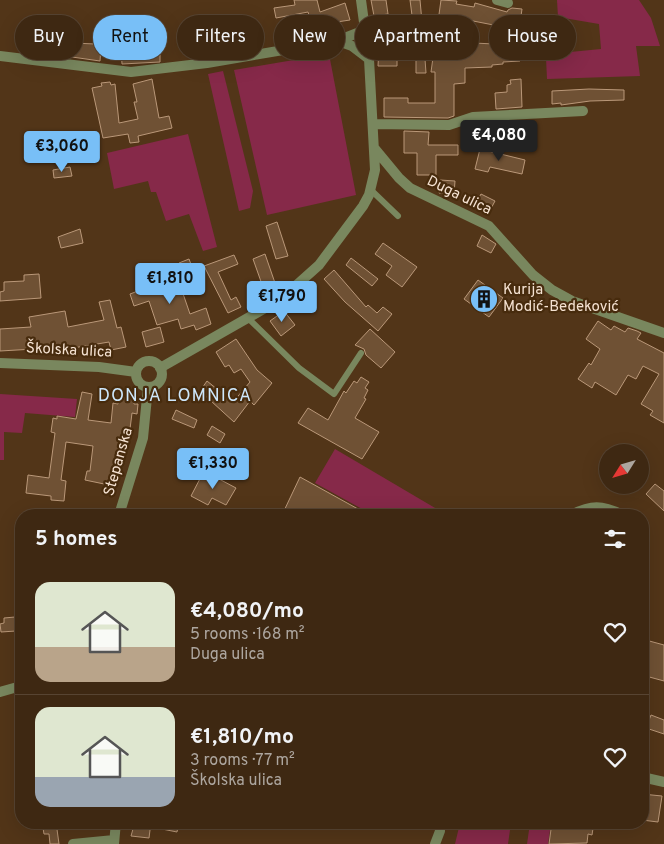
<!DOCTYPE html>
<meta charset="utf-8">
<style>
:root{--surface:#3e2812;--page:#45301b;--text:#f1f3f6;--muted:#ada69f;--line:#574432;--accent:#78bff7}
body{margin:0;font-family:Overpass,sans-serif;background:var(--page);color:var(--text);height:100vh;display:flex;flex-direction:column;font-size:19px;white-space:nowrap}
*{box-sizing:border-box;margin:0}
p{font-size:16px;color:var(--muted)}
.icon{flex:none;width:28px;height:28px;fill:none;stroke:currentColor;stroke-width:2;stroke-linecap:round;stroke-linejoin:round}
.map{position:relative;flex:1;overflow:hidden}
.panel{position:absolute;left:15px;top:509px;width:634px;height:320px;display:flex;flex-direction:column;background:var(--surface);border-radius:20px;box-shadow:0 5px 20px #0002,0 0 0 1px var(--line)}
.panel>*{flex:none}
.guide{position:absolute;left:15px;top:15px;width:635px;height:45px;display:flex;gap:10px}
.needle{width:32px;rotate:233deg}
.fabs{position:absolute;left:599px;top:444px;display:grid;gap:10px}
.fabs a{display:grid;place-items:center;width:50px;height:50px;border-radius:50%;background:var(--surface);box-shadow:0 5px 20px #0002,0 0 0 1px var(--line);font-size:25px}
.price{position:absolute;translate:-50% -42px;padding:0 11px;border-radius:5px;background:var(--accent);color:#111;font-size:16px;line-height:32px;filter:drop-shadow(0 1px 2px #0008)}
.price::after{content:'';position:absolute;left:50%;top:30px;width:15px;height:11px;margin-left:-8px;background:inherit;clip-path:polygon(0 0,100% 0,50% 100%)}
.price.selected{background:#222;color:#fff}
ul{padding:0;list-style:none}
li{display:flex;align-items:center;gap:15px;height:125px;padding:0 20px}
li+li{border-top:1px solid var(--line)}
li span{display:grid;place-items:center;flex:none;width:140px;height:100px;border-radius:15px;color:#555}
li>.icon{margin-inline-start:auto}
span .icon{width:60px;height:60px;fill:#fffc;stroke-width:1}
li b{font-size:21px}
h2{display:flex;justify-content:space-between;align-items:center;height:60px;padding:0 20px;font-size:21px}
.pill{padding:0 18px;border-radius:22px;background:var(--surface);box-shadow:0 5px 20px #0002,0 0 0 1px var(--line);font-size:18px;line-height:45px}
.pill.selected{background:var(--accent);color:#111}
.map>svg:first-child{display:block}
.green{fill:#862949}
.building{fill:#6f5134;stroke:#ba9879}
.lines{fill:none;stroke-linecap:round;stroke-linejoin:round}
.service{stroke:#79875e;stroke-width:6}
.minor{stroke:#79875e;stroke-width:10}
.tertiary{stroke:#79875e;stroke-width:10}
.labels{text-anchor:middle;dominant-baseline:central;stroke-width:4.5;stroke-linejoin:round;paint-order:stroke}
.street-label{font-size:15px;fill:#f5e2d2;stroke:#472b0d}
.poi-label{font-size:15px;fill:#f5e2d2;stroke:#472b0d;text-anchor:start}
.quarter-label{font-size:18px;letter-spacing:1px;fill:#cee8fd;stroke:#472b0d}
</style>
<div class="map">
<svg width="664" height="844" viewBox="0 0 664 844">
<rect width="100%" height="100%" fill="#523518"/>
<!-- green -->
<path class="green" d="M557 0H639L651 18 660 46H636L640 76 547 79 546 58 560 57V53L601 49 599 24 558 17Z
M329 54 356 195 267 215 234 70Z
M223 71 253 191 250 208 239 211 208 74Z
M188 134 217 247 203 251 189 214 166 221 156 192H151L148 181 114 189 107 153Z
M0 394 77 399 75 417 25 413 22 433 4 432V460H0Z
M335 449 447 515H373L315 483Z
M460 823H511L508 844H455Z
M530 823H551L548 844H527Z"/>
<!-- building -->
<path class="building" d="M294 0H317L320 12 345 3 350 20 330 23 329 18 312 24 308 12 276 18 274 8 295 5Z
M371 0H386L388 14 374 16Z
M410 0H420L422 22 413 23Z
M441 0 457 1 456 4 474 7 475 3 507 12 508 10 512 8 522 9 519 30 463 19 462 22 446 20 447 39 474 40V43L494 44V40L532 42 555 40V53L520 57V61L503 62V64L492 65V67L465 68V83L454 84V116L448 118 384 117V98H408V103H435V72H431Z
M65 27 76 28 74 43 95 44 96 30 122 31 121 47 101 46 100 61 58 55 59 44 63 45Z
M230 27 232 43 206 46 208 56 194 58 191 32Z
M380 31 406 34 405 43 424 45 426 73H416V53L397 50V66H378Z
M121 48H147V53H160V62L122 64Z
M152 79 159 118 169 116 172 128 138 136 139 142 130 143 128 134 103 138 92 88 102 86 101 83 110 82 111 85 115 84 119 123 138 119 134 102H137L133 84Z
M521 79 522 107 496 109 495 93 507 92V85L511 84 510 80Z
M589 89 624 90V100L590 101 561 105V103L552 104V91Z
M404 131 429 132 428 145H458V155H436V175H417V153H404Z
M480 149 525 160 522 174 490 167 488 172 475 169Z
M70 167 72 176 54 178 53 170Z
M440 180 455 181 454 194 439 193Z
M481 194 495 201 488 214 474 206Z
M277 222 288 256 276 259 266 226Z
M80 229 83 243 61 248 58 237Z
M482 235 496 244 491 253 477 246Z
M383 243 417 267 402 287 386 275 392 266 375 254Z
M265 254 275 283 272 284 273 287 264 290 253 259Z
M234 255 238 264 218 272 231 300 236 297 241 307 228 313 204 266Z
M351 258 378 279 372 286 346 265Z
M189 259 195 275 185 279 179 263Z
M334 270 366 307 368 305 377 313 383 307 392 314 378 331 345 302 324 279Z
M39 274 41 298 0 301V292L4 291V282L24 281V275Z
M166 277 168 282 178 279 190 314 206 308 211 324 196 330 194 325 181 329 178 319 157 325 149 301 134 306 130 294 154 285 153 281Z
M478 280 503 298 489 317 464 299Z
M110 300 117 328 121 327 126 347 111 350 109 342 61 350V349L35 352 34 349 0 351V329L31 327 29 317 65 311 68 327 104 320 99 302Z
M284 311 295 325 281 336 270 321Z
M598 321 611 330 614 326 625 332 628 328 637 331 641 333 637 339 664 353V423L650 415 653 411 641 404 659 374 643 366 636 379 628 375 616 395 595 382 592 388 578 379 589 363 591 365 600 349 586 339Z
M160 327 164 342 146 347 142 332Z
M370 329 395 352 381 368 366 355 364 349 355 345Z
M236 339 257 370 272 383 254 405 250 401 234 422 200 391 207 381 233 402 250 382 241 369 234 373 229 365 225 367 216 352Z
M361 377 369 382 365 388 368 390 364 398 366 399 355 418 379 432 362 459 298 423 308 408 328 420 344 391 346 393 354 381 357 383Z
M82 392 92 394 88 420 111 423 113 403 118 404 119 397 134 399V404H138L137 414 132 413 128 445 119 443 114 478 110 477 109 485 85 480 87 471H90L93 446 66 442 61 480 66 481 64 501 51 500V496L26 493 28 475 49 478 55 433 51 432 53 418 57 419V416L76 419Z
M176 410 197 420 194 428 172 419Z
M212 426 225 434 220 443 207 435Z
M204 471 236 488 226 505 212 498 208 505 191 496Z
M300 477 358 509 355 515H282Z
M655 484 664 491V511L646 494Z
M15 617 16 631 1 632 0 624 4 623V618Z
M642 639 664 645V681L642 675Z
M651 715 664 720V734L646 728Z
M642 794 662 796 658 822 642 820Z
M42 822H56L59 844H50L49 834H44Z
M135 822H151L149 838 131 836Z
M152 822H179L177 832 152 827Z
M552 822H594L592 835 588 834 587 843 549 844Z"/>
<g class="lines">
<!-- service -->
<path class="service" d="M371 190 398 216
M249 319 299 368 334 394 361 353
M567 515C590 502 603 502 627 515"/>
<!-- minor -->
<path class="minor" d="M497 0 508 3
M338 41 352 46 369 59
M0 56 131 72 207 63 337 41 365 30
M373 124 449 125 473 117 583 111
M375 149 399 178 410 188 489 226 533 275 552 290 572 301 664 333
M160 368 281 299 319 265 363 206 369 195 375 170 369 59 361 0
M0 692 21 686
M73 844 114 840
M114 844 116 822
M435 844 440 831 439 822"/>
<!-- tertiary -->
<path class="tertiary" d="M136 374a13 13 0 1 1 26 0a13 13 0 1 1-26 0Z
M0 363 99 367 136 372
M119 515 143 438 148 387
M642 777 664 782"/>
</g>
<!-- icons -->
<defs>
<symbol id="building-disc" viewBox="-11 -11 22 22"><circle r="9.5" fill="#78bff7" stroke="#472b0d"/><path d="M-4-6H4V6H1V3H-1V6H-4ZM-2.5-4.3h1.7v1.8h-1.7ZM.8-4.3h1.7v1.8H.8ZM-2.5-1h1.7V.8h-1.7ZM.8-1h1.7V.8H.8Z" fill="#111"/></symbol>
</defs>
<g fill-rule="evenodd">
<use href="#building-disc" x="468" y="283" width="32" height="32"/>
</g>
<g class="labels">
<!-- street labels -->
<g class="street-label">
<text transform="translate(459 196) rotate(26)">Duga ulica</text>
<text transform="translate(69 351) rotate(3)">Školska ulica</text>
<text transform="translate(119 462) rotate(-74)">Stepanska</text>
</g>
<!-- poi labels -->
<g class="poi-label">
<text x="503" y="290">Kurija<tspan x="503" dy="17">Modić-Bedeković</tspan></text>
</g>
<!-- quarter labels -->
<g class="quarter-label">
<text x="175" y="396">DONJA LOMNICA</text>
</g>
</g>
</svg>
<div class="fabs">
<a><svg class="needle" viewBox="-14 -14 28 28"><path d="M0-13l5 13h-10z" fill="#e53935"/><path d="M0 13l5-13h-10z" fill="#ada69f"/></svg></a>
</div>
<b class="price selected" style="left:499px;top:162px">€4,080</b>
<b class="price" style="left:62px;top:173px">€3,060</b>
<b class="price" style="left:170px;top:305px">€1,810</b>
<b class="price" style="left:282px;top:323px">€1,790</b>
<b class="price" style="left:213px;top:490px">€1,330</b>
<div class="guide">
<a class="pill">Buy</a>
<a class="pill selected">Rent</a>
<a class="pill">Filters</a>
<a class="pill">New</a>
<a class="pill">Apartment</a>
<a class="pill">House</a>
</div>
<section class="panel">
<h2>5 homes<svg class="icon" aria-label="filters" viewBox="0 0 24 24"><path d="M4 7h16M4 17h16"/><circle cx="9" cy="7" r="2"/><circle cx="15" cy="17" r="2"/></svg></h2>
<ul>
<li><span style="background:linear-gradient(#dfe7d0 65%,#b9a48a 0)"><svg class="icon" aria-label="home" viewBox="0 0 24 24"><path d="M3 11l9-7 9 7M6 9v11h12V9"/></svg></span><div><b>€4,080/mo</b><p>5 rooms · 168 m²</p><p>Duga ulica</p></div><svg class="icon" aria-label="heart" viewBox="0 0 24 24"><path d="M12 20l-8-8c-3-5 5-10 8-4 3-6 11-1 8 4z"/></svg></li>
<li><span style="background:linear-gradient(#dfe7d0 70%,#9aa5b1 0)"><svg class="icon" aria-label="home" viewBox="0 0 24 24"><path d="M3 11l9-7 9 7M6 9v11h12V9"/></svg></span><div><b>€1,810/mo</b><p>3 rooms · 77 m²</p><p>Školska ulica</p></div><svg class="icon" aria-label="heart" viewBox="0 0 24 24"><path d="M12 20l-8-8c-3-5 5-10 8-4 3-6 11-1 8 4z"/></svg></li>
</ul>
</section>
</div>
